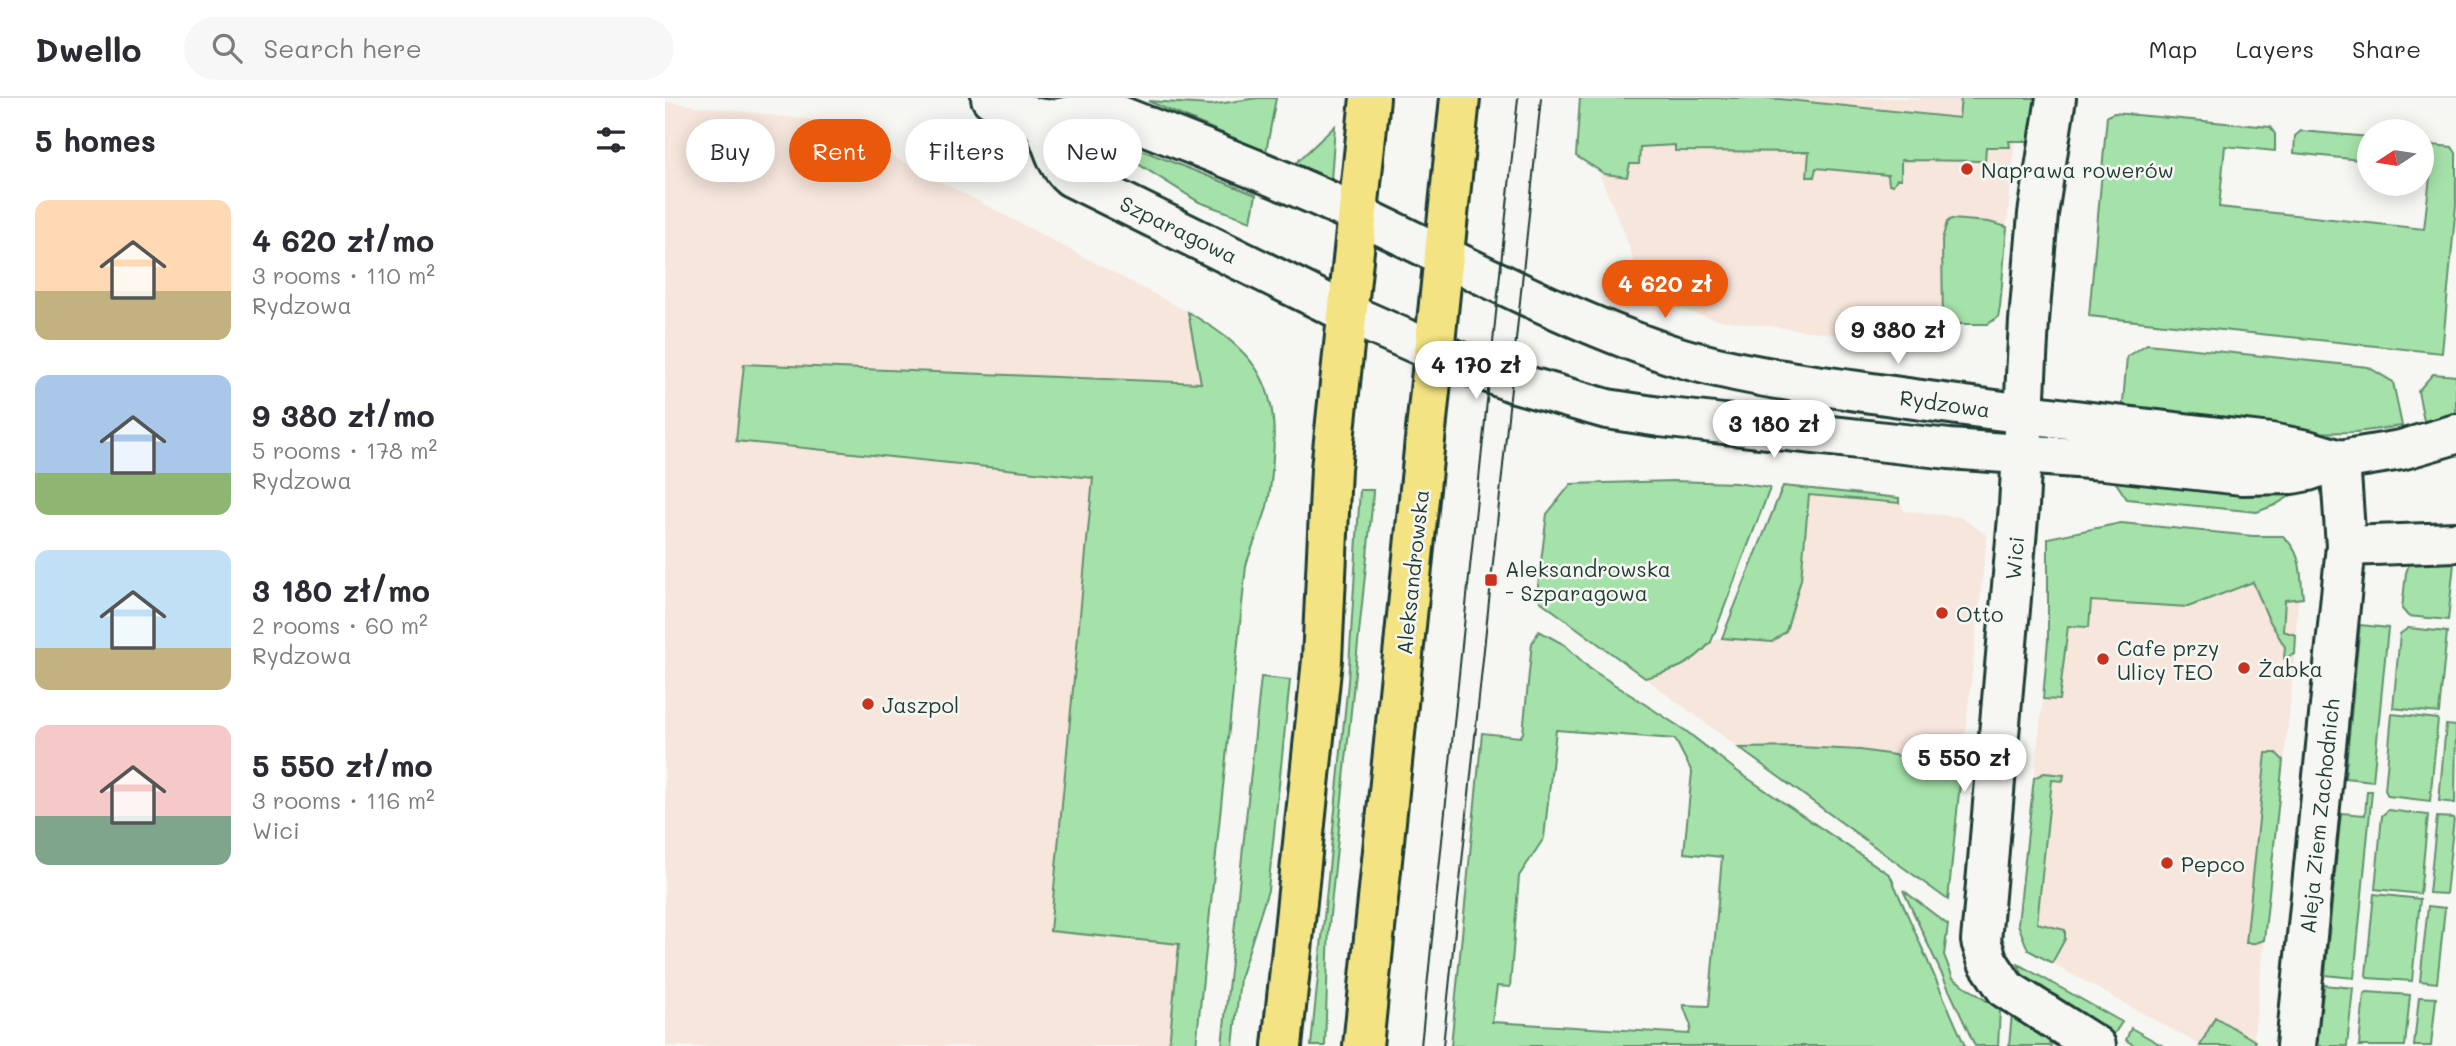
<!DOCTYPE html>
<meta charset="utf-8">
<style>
:root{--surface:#fff;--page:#f7f7f7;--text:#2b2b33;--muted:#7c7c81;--line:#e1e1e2;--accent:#ea580c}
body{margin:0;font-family:Mali,sans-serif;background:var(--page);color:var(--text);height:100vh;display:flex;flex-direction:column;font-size:26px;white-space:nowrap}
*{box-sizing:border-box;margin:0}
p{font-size:23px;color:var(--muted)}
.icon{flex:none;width:38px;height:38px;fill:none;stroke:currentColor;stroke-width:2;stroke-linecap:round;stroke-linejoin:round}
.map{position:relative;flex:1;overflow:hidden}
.side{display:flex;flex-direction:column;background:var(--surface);width:665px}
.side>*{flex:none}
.guide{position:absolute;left:21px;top:21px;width:665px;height:63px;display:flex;gap:14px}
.needle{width:46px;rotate:258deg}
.buttons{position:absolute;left:1692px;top:21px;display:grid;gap:14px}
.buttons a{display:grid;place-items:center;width:77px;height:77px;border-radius:50%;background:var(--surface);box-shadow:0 4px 18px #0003;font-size:35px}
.price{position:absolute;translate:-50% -60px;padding:0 16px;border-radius:24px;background:#fff;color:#222;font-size:23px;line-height:46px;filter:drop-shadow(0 2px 4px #0008)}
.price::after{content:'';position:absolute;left:50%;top:42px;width:21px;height:16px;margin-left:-10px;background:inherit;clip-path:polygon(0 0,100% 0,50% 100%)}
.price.on{background:var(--accent);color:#fff}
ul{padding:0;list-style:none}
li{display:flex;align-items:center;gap:21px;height:175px;padding:0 35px}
li span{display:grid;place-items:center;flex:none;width:196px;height:140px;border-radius:14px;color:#555}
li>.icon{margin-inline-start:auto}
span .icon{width:84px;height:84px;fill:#fffc;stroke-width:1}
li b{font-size:30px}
h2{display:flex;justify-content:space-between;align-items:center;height:84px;padding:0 35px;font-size:30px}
.chip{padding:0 24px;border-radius:32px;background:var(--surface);box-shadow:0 4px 18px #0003;font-size:24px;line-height:63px}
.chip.on{background:var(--accent);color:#fff}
header{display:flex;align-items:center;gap:42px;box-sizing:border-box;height:98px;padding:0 35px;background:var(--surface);border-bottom:2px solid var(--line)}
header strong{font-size:33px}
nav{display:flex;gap:38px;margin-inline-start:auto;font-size:24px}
.search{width:490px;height:63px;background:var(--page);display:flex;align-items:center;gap:18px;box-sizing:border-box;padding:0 24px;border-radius:38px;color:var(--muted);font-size:26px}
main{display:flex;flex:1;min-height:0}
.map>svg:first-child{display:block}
.built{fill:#f6e6dc}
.green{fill:#a5e2a9;stroke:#62906e;stroke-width:2;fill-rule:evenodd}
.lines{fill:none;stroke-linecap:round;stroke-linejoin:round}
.street-casing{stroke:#1f3d34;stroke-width:44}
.secondary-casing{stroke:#1f3d34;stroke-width:44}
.primary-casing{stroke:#1f3d34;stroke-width:44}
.street{stroke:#f6f6f2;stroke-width:38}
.secondary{stroke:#f6f6f2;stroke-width:38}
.primary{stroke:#f4e382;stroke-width:38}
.tram{stroke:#1f3d34;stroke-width:2}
.poi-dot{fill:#c8321e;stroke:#f6f6f2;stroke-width:2.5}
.labels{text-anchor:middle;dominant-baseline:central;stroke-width:5;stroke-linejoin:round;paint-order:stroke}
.poi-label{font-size:21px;fill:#1f3d34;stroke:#f6f6f2;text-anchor:start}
.street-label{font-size:21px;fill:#1f3d34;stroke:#f6f6f2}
</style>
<header>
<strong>Dwello</strong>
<div class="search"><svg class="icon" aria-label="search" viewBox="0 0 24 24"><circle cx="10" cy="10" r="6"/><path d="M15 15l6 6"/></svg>Search here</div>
<nav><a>Map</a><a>Layers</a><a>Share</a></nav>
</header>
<main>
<section class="side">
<h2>5 homes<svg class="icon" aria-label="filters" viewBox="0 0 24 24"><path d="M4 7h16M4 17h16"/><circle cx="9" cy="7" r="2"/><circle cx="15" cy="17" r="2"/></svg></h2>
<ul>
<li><span style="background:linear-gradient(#ffd9b3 65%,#c2b280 0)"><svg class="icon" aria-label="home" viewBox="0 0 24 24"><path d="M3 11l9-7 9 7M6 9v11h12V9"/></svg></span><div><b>4 620 zł/mo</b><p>3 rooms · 110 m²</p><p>Rydzowa</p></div></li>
<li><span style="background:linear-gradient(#a9c7e8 70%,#8fb573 0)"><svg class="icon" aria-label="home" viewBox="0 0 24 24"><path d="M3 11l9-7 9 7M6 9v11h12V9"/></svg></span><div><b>9 380 zł/mo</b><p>5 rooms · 178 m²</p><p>Rydzowa</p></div></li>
<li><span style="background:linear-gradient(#bfe0f5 70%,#c2b280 0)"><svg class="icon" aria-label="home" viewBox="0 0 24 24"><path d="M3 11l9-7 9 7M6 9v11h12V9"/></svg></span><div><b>3 180 zł/mo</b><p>2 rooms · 60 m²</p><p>Rydzowa</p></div></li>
<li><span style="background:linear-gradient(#f6c9c9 65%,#7fa58c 0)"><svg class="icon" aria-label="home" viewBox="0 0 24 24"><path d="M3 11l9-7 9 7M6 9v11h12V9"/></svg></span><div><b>5 550 zł/mo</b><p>3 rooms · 116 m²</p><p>Wici</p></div></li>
</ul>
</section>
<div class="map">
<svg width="1791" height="948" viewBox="0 0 1791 948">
<rect width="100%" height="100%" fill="#f6f6f2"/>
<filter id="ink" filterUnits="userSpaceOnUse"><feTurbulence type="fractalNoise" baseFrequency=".0143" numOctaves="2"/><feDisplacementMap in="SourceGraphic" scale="14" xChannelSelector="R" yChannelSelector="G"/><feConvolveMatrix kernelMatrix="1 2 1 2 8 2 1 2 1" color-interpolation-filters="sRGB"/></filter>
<g filter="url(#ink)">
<!-- built -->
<path class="built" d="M922 0H1354L1333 219 1230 227 1227 243 1053 222 982 201 959 134 933 73Z
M0 4 163 24 523 214 536 285 79 266 71 342 428 380 385 832 514 845 504 948H0Z
M1144 397 1234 400 1239 413 1295 419 1322 437 1296 675 1074 650 980 580 1046 544 1057 540Z
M1390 462 1635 473 1628 578 1588 948H1537L1363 852 1353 826 1378 601Z"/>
<!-- green -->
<path class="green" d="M592 0H611L601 54 483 3 546 7Z
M915 0H1104L1294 20 1296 0H1371L1365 43H1344L1345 49H1321L1320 63 1236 62V81H1232L1228 87 1224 86 1223 77 1151 70 1149 79H1142L1144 54 1010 53V47L975 49 974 66H965L962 79 940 76 911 58Z
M1449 15 1605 29 1610 36V53L1560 48 1554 109 1759 131 1766 70 1757 69V46L1787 49 1791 55V107L1777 255 1424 218 1442 18Z
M670 28 666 82 630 66Z
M428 33 591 97 586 123 534 104 430 39Z
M1636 33 1704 39V63L1629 55 1630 38Z
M1286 121 1324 124 1342 129 1335 209 1333 219 1323 226H1278L1277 142 1282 124Z
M523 214C587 252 614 281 608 359 607 377 606 395 601 412 596 431 586 449 581 468L531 948H504L514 846 385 833 428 380 71 343 79 266 536 285Z
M1482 246 1703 269 1728 284 1737 328 1691 334 1636 335 1457 315 1462 259Z
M1768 276 1791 278V315L1759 323 1753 293Z
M1449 382 1625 398 1610 407 1592 414 1462 401Z
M1008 383 1070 385 1105 390 1046 544C1025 568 1010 572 980 580L875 503 873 488 882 416 906 386Z
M1118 388 1234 400V405L1144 397 1136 481 1131 499 1121 533 1107 544 1057 540Z
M695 392H708L707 409 664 827 660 948H646L683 584Z
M1456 425 1588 438H1618C1638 456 1635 475 1638 500L1620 502 1618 533 1631 537 1630 556 1619 560 1620 549 1603 520 1588 484 1523 509 1426 503 1424 529 1403 528 1394 602 1378 601 1383 542V440Z
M1746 460 1785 461 1789 465 1783 522 1743 518 1737 511 1741 475Z
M1695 527 1723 530 1708 683 1680 680Z
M1743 530 1782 534 1774 615 1728 610 1735 536Z
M874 533 900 547 924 570 1021 633 1072 673 1225 777 1300 948H786L817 635 855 639 858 635 867 545ZM891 632 1010 641 1027 674 1019 755 1057 759 1044 908 1018 907 1026 928 1024 936 827 924 832 888 845 889 854 778 879 740Z
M596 579 625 582 603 792 575 880 568 948H557Z
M1727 616 1773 621 1765 703 1723 698 1720 692Z
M1781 627 1791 628 1790 705 1774 703Z
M1133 649 1195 652 1256 661 1296 675 1283 802 1074 650Z
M1601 655H1611L1618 662 1599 842 1591 845H1581Z
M1379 675 1399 677 1398 683 1387 682 1372 825 1400 832V841L1387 865 1363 852 1353 826 1369 680Z
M1702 693H1707L1689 880 1660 877 1676 715 1700 717Z
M1723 712 1763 717 1755 796 1710 791 1717 718Z
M1772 719 1789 720 1781 796 1764 795Z
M1238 792 1283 827 1279 857 1288 880 1335 912 1333 948H1310Z
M1709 796 1755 801 1747 883 1703 880 1701 877Z
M1763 808 1780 810 1772 885 1755 883Z
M1353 866 1457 924 1449 936 1369 889 1358 878Z
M1659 887 1688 890 1682 948H1652Z
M1702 894 1745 897 1740 948H1694L1699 896Z
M1754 899 1771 900 1766 948H1749Z
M1347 916C1362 925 1379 932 1386 948H1344Z
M1550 919 1590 943V948H1535Z
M1466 930 1498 948H1470L1461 942Z"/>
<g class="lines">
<defs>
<path id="street" d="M1391 0 1373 116 1364 223 1354 408 1316 843 1323 864 1341 891 1431 948
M1681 448 1791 444
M1631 948 1681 448 1675 362"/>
<path id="secondary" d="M326 0C342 7 362 20 379 21 400 23 418 11 440 12 526 46 613 78 696 118 798 166 897 220 1004 256 1077 279 1153 287 1228 298 1353 316 1480 331 1606 345L1642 352 1675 362
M375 21C388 40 388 64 406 79L682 215 768 253 847 284 942 311 995 319 1284 351 1439 362 1577 377 1627 376 1643 373 1675 362 1736 352 1791 336"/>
<path id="primary" d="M617 948 657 562 666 371 705 0
M698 948 795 0"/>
</defs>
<!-- street casing -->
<use href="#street" class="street-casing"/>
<!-- secondary casing -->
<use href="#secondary" class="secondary-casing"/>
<!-- primary casing -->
<use href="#primary" class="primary-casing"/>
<!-- street -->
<use href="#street" class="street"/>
<!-- secondary -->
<use href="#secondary" class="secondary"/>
<!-- primary -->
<use href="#primary" class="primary"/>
<!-- tram -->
<path class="tram" d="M756 948 853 0
M778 948 876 0"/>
</g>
</g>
<!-- markers -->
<g class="poi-dot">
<circle cx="1302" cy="71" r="7"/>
<rect x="819" y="475" width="14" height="14" rx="3.5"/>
<circle cx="1277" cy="515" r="7"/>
<circle cx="1438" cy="561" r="7"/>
<circle cx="1579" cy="570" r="7"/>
<circle cx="203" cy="606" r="7"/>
<circle cx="1502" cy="765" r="7"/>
</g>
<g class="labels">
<!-- poi labels -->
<g class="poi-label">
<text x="1316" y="71">Naprawa rowerów</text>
<text x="840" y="470">Aleksandrowska<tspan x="840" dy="24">- Szparagowa</tspan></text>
<text x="1291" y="515">Otto</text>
<text x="1452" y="549">Cafe przy<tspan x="1452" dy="24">Ulicy TEO</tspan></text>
<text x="1593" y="570">Żabka</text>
<text x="217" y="606">Jaszpol</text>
<text x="1516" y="765">Pepco</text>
</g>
<!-- street labels -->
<g class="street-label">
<text transform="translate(514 131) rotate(26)">Szparagowa</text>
<text transform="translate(1280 305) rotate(8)">Rydzowa</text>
<text transform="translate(1349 460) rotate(-85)">Wici</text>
<text transform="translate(747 474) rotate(-84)">Aleksandrowska</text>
<text transform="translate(1654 718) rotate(-84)">Aleja Ziem Zachodnich</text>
</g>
</g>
</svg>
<div class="buttons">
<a><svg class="needle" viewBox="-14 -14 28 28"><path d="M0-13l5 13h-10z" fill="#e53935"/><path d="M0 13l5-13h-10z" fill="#7c7c81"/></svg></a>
</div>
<b class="price on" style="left:1000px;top:222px">4 620 zł</b>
<b class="price" style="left:1233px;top:268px">9 380 zł</b>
<b class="price" style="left:811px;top:303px">4 170 zł</b>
<b class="price" style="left:1109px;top:362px">3 180 zł</b>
<b class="price" style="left:1299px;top:696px">5 550 zł</b>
<div class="guide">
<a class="chip">Buy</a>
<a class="chip on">Rent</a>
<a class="chip">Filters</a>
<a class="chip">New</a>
</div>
</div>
</main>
